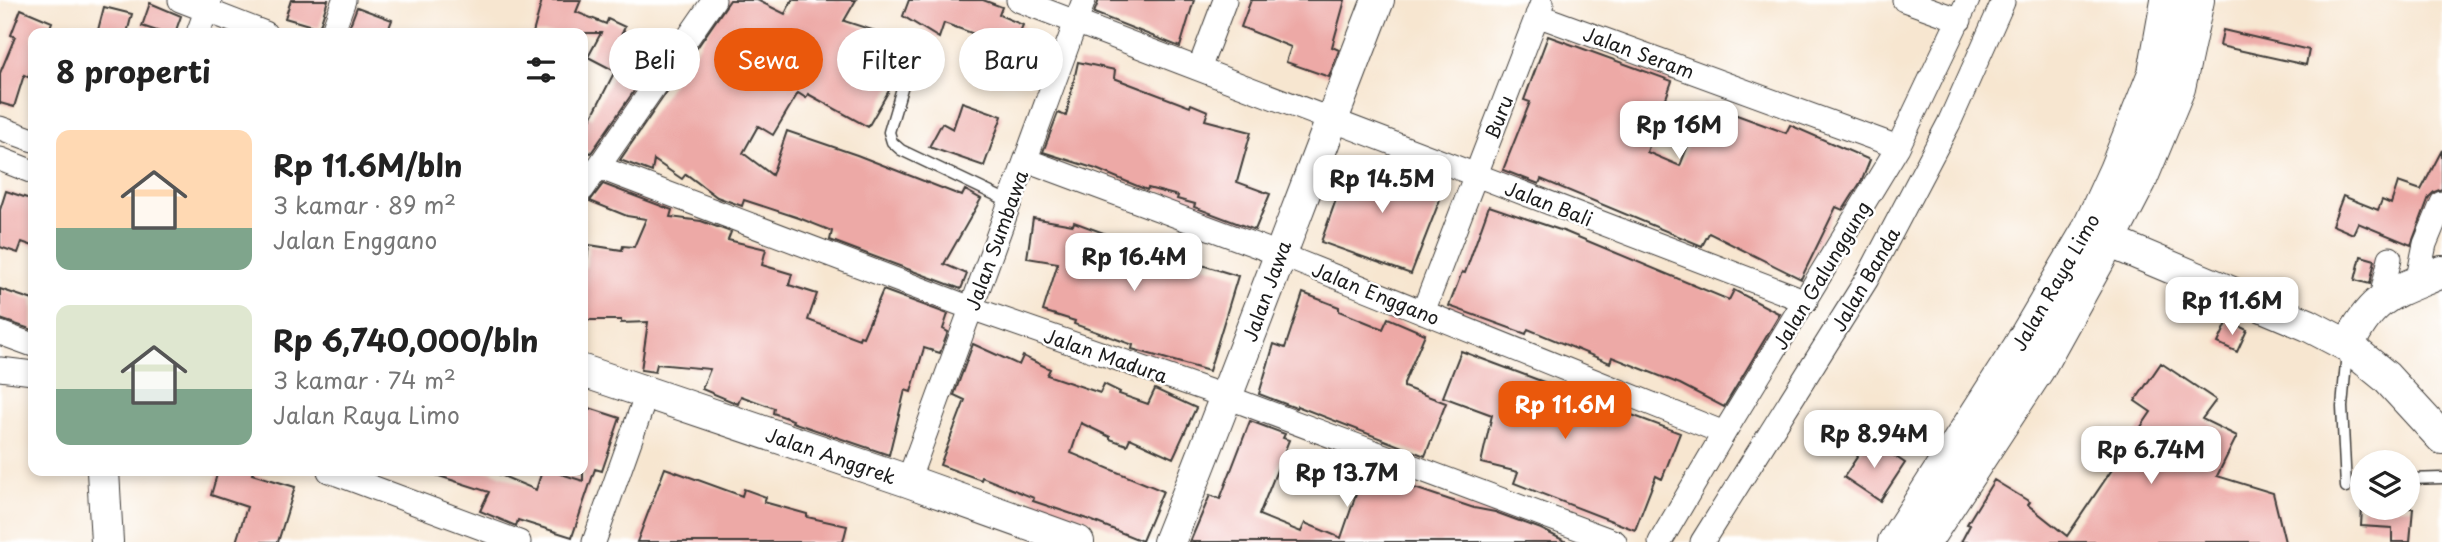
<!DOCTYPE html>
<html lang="id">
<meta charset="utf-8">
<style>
:root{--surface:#fff;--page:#f2f2f2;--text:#222;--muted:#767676;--accent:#ea580c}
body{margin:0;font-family:"Playpen Sans",sans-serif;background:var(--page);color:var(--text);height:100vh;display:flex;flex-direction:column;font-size:26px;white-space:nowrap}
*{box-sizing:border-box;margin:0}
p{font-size:23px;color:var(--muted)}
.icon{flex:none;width:38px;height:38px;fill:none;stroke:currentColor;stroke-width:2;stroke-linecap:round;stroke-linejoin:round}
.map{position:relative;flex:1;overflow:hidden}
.panel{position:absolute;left:28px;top:28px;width:560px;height:448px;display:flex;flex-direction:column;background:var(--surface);border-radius:14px;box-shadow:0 4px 10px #0003}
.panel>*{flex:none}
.top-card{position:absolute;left:609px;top:28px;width:665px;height:63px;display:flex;gap:14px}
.buttons{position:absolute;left:2350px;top:450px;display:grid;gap:14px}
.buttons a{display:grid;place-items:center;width:70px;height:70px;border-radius:50%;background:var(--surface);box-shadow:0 4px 10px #0003;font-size:35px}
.price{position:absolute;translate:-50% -60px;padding:0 16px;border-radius:14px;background:#fff;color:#222;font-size:23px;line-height:46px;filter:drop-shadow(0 2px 4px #0008)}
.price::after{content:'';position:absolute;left:50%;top:42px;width:21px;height:16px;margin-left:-10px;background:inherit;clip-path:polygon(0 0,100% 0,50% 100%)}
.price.active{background:var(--accent);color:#fff}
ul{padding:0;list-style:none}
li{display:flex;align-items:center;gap:21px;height:175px;padding:0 28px}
li span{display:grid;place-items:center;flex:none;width:196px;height:140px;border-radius:14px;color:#555}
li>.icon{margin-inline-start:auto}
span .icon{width:84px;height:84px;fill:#fffc;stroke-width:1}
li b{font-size:30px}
h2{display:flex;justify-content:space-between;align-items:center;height:84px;padding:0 28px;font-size:30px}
.pill{padding:0 24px;border-radius:32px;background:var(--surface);box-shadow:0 4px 10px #0003;font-size:24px;line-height:63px}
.pill.active{background:var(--accent);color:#fff}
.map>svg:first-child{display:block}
.building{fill:#eda9a6}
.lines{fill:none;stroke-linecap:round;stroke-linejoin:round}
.lane-casing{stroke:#3d3a37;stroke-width:13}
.street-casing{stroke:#3d3a37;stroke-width:25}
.secondary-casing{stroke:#3d3a37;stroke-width:34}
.lane{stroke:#fff;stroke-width:10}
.street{stroke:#fff;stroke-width:23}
.secondary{stroke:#fff;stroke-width:32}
.labels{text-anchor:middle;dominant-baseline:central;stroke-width:5;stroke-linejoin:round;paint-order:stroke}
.street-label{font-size:19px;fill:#1c1c1c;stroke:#fff}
</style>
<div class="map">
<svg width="2442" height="542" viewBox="0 0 2442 542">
<rect width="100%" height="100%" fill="#fff"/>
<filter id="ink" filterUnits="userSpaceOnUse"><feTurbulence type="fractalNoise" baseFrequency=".0143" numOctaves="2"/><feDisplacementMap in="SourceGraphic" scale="14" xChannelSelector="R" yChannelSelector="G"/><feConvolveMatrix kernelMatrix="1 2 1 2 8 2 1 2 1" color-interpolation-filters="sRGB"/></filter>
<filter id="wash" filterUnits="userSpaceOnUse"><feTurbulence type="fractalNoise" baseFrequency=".00686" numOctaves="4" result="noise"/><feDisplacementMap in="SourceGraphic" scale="28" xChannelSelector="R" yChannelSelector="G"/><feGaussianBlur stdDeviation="1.57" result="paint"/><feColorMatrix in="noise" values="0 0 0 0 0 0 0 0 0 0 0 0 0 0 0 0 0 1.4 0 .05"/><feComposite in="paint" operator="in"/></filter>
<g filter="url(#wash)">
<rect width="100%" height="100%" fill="#f7e6d0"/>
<g id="blocks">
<!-- building -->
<path class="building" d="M291 0H328L319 28 285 18Z
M542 0H581L576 12 606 24 608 19 625 27 623 31 627 33H622L618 42 657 58 591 153 583 150V124L586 116 591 118 615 71 588 57 601 33H533Z
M730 0H757L785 14 792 0H856L844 21 928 48 917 77 907 70 899 73 868 127 808 94 806 98 798 93 773 135 758 126 743 153 772 175 787 131 857 155 962 196 965 190 981 199 944 264 967 274 961 289 830 240 832 231 799 218 744 200 742 206 717 197 686 174 682 179 654 160 652 172 620 160Z
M909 0H983L1002 7 999 15 1023 25 1013 48 944 23 939 38 903 16Z
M1099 0H1194L1180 47 1094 13Z
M1251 0H1345L1332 47 1339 50 1329 77 1286 62 1291 47 1241 27Z
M150 3 181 16 175 33H163L142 26Z
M104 7 132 14 127 33H109L98 30Z
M357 7 392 20 387 33H347Z
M21 9 52 22 48 33H33V64L28 77 24 75 14 107 0 103V73L15 37 11 35Z
M2223 30 2309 50 2306 65 2220 46Z
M1548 36 1672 81 1647 152 1680 166 1704 103 1786 133 1790 125 1870 160 1862 180 1843 210 1836 207 1801 279 1709 233 1702 246 1541 179 1539 184 1503 170 1530 102 1524 100Z
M1078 62 1115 70 1114 78 1190 107 1191 104 1208 111 1205 120 1251 132 1237 182 1270 194 1255 230 1194 207 1195 204 1177 199 1178 196 1148 188 1147 190 1096 169 1043 152 1058 113 1066 116Z
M962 102 1002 116 984 166 929 147 942 123 953 129Z
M2442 150V189L2434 192 2429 197 2411 245 2358 223 2353 234 2332 225 2343 196 2378 210 2382 200 2391 204 2398 182 2421 190Z
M1351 157 1444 189 1411 274 1321 242Z
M603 184 672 210 670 217 701 221 731 232 728 240 766 249 762 265 792 274 789 285 817 294 808 320 859 339 860 336 863 337 883 290 948 314 943 329 948 332 940 353 924 348 911 392 905 390 889 455 792 422 793 420 773 413 774 408 741 396 738 404 702 389 710 369 657 364 655 372 641 370 648 322 621 323V320H583V267H586L589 245 622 250 623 246 634 247 646 219 627 216 590 201Z
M6 191 33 200V246L22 242 18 253 0 247V210Z
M1489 206 1566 232 1729 300 1734 290 1780 314 1724 407 1680 384 1612 357 1610 363 1528 329 1526 334 1449 306 1462 272 1465 273Z
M1033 218 1073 225 1074 222 1201 269 1202 265 1238 276 1209 371 1132 349 1133 345 1074 324 1075 321 1043 311 1058 263 1027 258Z
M2361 256 2375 260 2370 284 2355 280Z
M0 289 33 300V330L0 319Z
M1303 293 1339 307V311L1383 329 1388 318 1425 334 1404 383V387L1446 403 1425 456 1297 406 1296 408 1259 394 1274 344 1285 348Z
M2228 321 2247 330 2237 352 2218 343Z
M973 344 1019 365 1023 356 1050 369 1047 375 1100 393 1104 384 1120 392 1119 394 1148 404 1155 389 1196 408 1173 458 1130 438 1127 445 1110 439V437L1081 423 1071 453 1163 491 1142 541 1090 520 1033 501 1034 498 982 477 981 480 940 465 965 400 954 395Z
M1461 351 1680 433 1662 479 1656 476 1635 530 1514 483 1518 472 1481 463 1492 415 1443 397Z
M2161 363 2216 400 2202 419 2237 436 2217 476 2273 493 2285 542H1961L1970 525 1967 524 1994 480 2030 502 2028 505 2067 536 2151 412 2135 401Z
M583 406 620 418 602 471 595 469 572 537 518 520 516 526 480 511 489 492 433 474 434 471H491L536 490 542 471H552L583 481Z
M1250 421 1285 434 1283 438 1289 440 1259 515 1301 532 1305 523 1341 538 1364 471 1474 508 1495 512 1541 529 1567 542H1190L1210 495 1220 499Z
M1869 439 1905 463 1880 501 1844 477Z
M665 468 742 496 744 489 766 497 764 502 807 514V517L847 526 843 542H637Z
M218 471H253L252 474 295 487 278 542H236L247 507 211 495Z
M2362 508H2413L2410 542H2392V528L2361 526Z"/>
</g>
</g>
<g filter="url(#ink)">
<use href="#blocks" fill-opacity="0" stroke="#3d3a37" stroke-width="2"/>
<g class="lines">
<defs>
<path id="lane" d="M905 78 889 132 892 142 901 150 1010 202
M2408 479 2442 478
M2346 487 2342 407 2347 351"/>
<path id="street" d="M180 0 265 33
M1018 0 1806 301
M1904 0 1960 20
M1537 15 1898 147
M198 33 210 0
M332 33 344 0
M1199 69 1225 0
M0 128 33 140
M0 159 33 172
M1026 160 1279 254 1724 433
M598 167 971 308 1227 397 1615 542
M583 189 714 0
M2417 283 2425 244 2442 203
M2381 298 2390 258
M1423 312 1542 3
M0 333 33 345
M0 369 33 373
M329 471 519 542
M908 481 1084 0
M594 542 647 393
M1660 542 1724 433 1898 147 1968 0
M1702 542 1867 279 1949 123 2003 2"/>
<path id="secondary" d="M2092 234 2308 325 2348 346 2386 377 2442 438
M2348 346C2373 294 2393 293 2442 272
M583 371 908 481 1078 542
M103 471 107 542
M1169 542C1241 362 1308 180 1378 0
M1894 542 2017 350 2087 231 2115 170 2154 73 2167 0
M1925 542 2038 370 2109 242 2140 182 2179 88 2198 0"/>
</defs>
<!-- lane casing -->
<use href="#lane" class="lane-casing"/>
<!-- street casing -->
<use href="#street" class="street-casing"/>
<!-- secondary casing -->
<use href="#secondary" class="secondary-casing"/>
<!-- lane -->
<use href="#lane" class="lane"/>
<!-- street -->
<use href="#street" class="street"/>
<!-- secondary -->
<use href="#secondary" class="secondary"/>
</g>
</g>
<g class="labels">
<!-- street labels -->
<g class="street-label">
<text transform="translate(1639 52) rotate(20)">Jalan Seram</text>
<text transform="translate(1498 117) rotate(-69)">Buru</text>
<text transform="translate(1549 203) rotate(21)">Jalan Bali</text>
<text transform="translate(996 240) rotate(-70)">Jalan Sumbawa</text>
<text transform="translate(1821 275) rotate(-59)">Jalan Galunggung</text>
<text transform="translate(1865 279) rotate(-60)">Jalan Banda</text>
<text transform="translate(2055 282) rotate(-60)">Jalan Raya Limo</text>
<text transform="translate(1266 291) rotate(-70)">Jalan Jawa</text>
<text transform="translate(1376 293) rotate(22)">Jalan Enggano</text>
<text transform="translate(1106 355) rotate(19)">Jalan Madura</text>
<text transform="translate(831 455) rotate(19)">Jalan Anggrek</text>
</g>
</g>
</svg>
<div class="buttons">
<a><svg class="icon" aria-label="layers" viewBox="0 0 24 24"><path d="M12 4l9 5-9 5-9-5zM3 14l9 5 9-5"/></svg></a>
</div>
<b class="price" style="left:1679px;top:161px">Rp 16M</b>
<b class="price" style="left:1382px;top:215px">Rp 14.5M</b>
<b class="price" style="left:1134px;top:293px">Rp 16.4M</b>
<b class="price" style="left:2232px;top:337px">Rp 11.6M</b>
<b class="price active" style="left:1565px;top:441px">Rp 11.6M</b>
<b class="price" style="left:1874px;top:470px">Rp 8.94M</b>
<b class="price" style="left:2151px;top:486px">Rp 6.74M</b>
<b class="price" style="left:1347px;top:509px">Rp 13.7M</b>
<div class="top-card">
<a class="pill">Beli</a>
<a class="pill active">Sewa</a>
<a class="pill">Filter</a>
<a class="pill">Baru</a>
</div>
<section class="panel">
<h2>8 properti<svg class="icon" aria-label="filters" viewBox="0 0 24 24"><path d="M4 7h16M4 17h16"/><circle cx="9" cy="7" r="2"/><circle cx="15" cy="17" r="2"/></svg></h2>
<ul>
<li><span style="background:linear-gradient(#ffd9b3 70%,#7fa58c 0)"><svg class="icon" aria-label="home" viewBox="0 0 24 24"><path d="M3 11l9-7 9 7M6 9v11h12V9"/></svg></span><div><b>Rp 11.6M/bln</b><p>3 kamar · 89 m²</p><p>Jalan Enggano</p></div></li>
<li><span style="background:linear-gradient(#dfe7d0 60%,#7fa58c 0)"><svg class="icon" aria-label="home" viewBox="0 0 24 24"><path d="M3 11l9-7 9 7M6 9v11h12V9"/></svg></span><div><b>Rp 6,740,000/bln</b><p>3 kamar · 74 m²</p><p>Jalan Raya Limo</p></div></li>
</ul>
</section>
</div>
